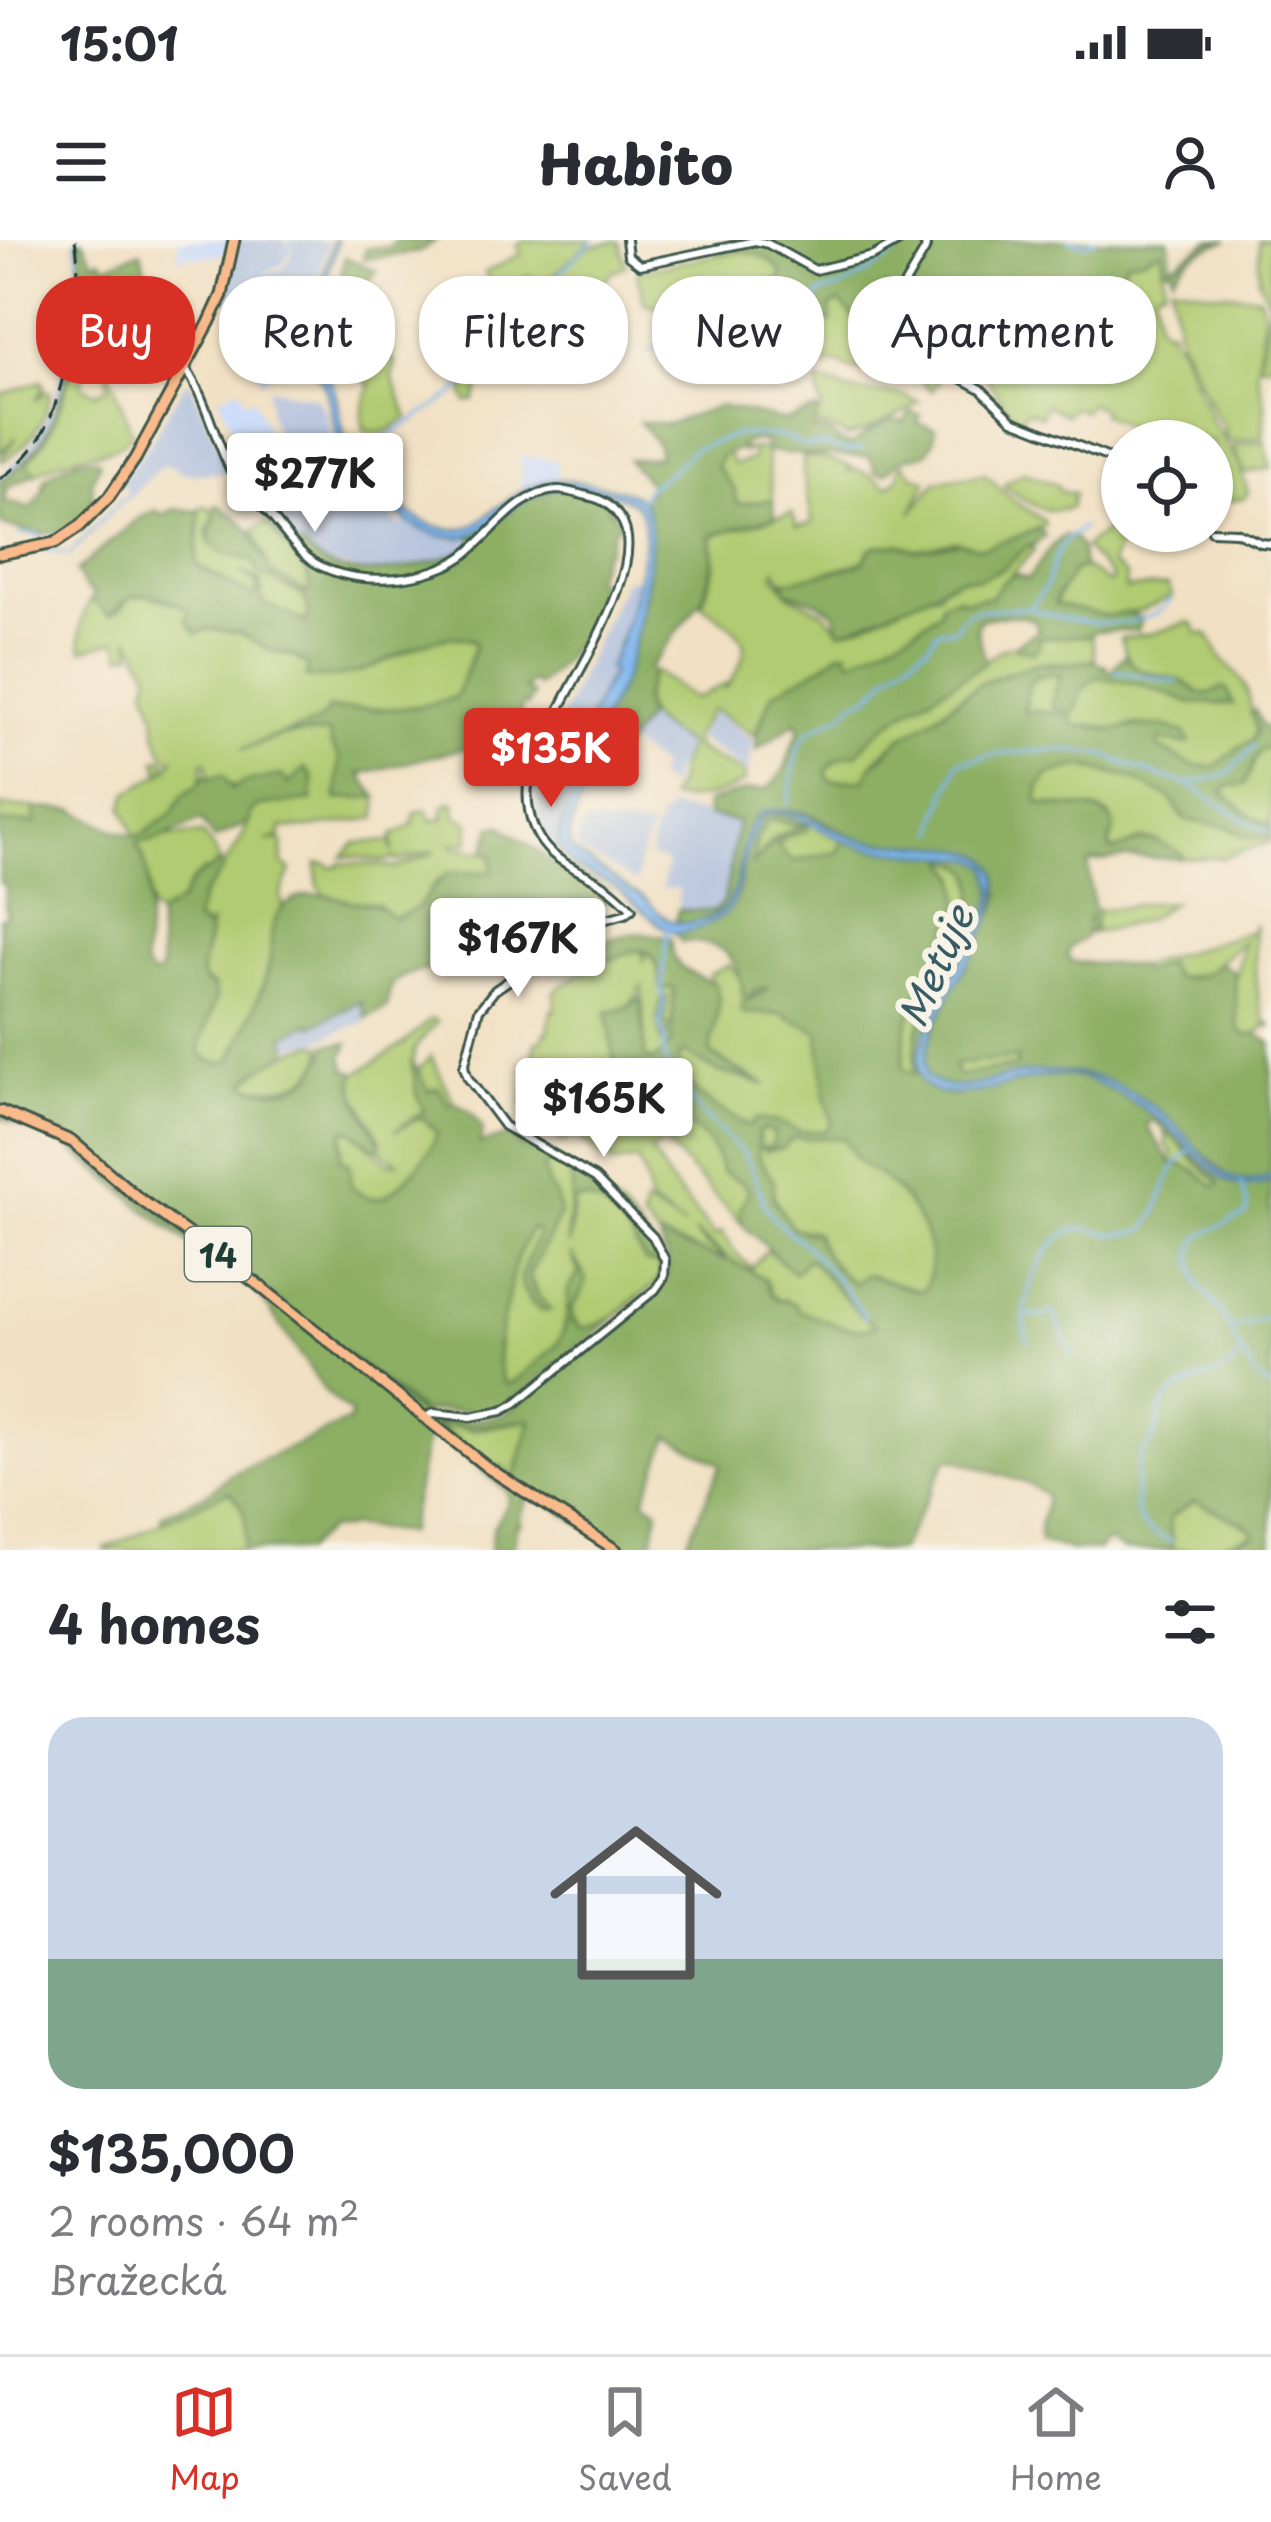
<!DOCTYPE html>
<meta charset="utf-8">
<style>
:root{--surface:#fff;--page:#f2f2f3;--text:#2b2b33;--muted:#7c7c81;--line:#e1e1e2;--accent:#d93025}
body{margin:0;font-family:"Playpen Sans",sans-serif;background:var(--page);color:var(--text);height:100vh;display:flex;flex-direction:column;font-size:45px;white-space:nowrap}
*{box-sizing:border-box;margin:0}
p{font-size:39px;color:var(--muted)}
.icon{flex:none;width:66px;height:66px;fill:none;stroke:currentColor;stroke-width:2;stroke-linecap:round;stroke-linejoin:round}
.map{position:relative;height:1310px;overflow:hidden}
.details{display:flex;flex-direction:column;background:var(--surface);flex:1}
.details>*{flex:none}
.hud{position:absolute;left:36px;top:36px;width:1200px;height:108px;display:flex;gap:24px}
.controls{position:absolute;left:1101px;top:180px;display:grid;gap:24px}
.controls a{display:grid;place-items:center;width:132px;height:132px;border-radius:50%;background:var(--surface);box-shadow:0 3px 9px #0004;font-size:60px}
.price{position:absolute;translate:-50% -102px;padding:0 27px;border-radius:12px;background:#fff;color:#222;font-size:39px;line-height:78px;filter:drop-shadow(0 3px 6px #0008)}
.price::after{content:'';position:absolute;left:50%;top:72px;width:36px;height:27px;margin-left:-18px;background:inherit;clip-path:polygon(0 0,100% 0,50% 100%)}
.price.current{background:var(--accent);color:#fff}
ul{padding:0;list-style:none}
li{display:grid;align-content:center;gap:24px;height:636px;padding:0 48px}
li span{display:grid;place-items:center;height:372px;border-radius:36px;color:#555}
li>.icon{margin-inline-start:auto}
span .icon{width:216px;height:216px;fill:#fffc;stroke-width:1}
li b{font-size:51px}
h2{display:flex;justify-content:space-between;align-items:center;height:144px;padding:0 48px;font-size:51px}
.chip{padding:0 42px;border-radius:48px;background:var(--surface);box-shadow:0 3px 9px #0004;font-size:42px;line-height:108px}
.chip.current{background:var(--accent);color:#fff}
.status{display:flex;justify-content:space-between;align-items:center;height:84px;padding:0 60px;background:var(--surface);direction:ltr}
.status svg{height:33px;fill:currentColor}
header{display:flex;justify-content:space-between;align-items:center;height:156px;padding:0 48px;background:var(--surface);font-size:54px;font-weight:800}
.tab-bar{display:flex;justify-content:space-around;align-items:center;height:168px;border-top:3px solid var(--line);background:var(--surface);font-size:33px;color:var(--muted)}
.tab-bar a{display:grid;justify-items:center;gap:6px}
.tab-bar .current{color:var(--accent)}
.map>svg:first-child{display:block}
.built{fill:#cbdbf9}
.industrial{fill:#b7c5de}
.green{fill:#b0cb71;stroke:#688452;stroke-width:3}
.forest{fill:#8caf63;stroke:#56764c;stroke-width:3;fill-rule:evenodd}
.water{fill:#82b8f1;stroke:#507a92;stroke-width:3}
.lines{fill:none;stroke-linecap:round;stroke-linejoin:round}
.stream{stroke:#82b8f1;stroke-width:3}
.tertiary-casing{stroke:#3e5549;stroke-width:12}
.primary-casing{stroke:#3e5549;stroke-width:15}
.tertiary{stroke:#fff;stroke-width:6}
.primary{stroke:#fabb8c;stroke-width:9}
.rail{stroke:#1f3d34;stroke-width:3;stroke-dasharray:18 9;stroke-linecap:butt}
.labels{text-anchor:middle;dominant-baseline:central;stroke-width:12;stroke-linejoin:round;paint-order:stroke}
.shield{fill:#f7f3e8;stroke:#60746a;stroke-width:3}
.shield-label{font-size:33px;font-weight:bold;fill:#1f3d34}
.water-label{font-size:39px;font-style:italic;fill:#385c63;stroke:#f7f3e8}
</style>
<div class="status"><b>15:01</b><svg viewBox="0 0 49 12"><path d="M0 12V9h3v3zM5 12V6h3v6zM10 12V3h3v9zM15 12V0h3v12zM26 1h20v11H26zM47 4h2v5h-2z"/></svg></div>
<header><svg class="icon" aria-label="menu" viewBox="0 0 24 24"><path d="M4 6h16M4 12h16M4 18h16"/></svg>Habito<svg class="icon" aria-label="person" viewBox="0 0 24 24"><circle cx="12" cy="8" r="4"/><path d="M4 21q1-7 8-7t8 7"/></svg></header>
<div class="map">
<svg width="1271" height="1310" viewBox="0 0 1271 1310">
<rect width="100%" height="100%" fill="#f7f3e8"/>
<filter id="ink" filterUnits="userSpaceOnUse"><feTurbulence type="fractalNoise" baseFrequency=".00833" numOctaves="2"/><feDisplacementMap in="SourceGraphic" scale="24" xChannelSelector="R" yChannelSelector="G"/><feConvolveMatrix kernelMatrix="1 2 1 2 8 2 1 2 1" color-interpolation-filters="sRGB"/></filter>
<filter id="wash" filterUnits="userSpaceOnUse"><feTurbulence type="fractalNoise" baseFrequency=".004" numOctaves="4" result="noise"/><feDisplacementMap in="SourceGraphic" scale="48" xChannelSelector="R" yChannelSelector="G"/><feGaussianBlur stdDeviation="2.7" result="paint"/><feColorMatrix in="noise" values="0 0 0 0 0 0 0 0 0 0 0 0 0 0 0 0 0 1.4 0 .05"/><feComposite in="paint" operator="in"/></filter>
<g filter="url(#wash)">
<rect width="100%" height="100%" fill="#f1e0c3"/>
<!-- built -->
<path class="built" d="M178 0H230V13L193 18 188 13 179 21Z
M239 148 245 161 253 158 268 189 242 210 219 157Z
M520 216 557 220V239L539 241 522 249Z"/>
<!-- industrial -->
<path class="industrial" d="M73 0H78L80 8V54L57 167 46 193 29 217 0 242V236L31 206 53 166 75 54 77 27Z
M239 0H288L280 20 272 26 254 30 239 49 238 63 254 75 300 122 261 140 240 98 227 55Z
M297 0H329L305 82 306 112 303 113 245 55 259 34 282 29 290 19Z
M186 142H190L228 229 225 233 184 234 168 225 162 226 126 260 127 248 121 243 150 203Z
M268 147 317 158 325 171 332 201 342 223 375 265 391 278 401 285 405 282 449 300 472 297V306L444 320 424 326 415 324 396 330 369 332 320 322 298 306 280 284V279L245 249 233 230 274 202 284 200 277 193 270 176Z
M626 338 638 340 622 398 608 427 612 431 596 463 580 505 574 548 560 590 558 608 546 597 535 569 537 530Z
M713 472 753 500 749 533 697 498Z
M646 477 688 504 673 534 671 549 655 537 661 527 627 502Z
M671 568 739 581 724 661 715 671 678 670 679 648 662 649 667 622 650 617 654 591 661 577Z
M586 583 651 588 639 622 637 643 583 612 576 605 578 595Z
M362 760 367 783 354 785 316 802 302 803 289 808 283 798 310 783 313 786Z"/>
<!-- green -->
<path class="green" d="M525 0H592L538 50 529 35 495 52 485 33 521 14 517 5Z
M1259 0H1271V125H1262L1260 118 1270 63 1259 41Z
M616 1 620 3 626 26 613 32 595 49 547 82 532 84 514 96 487 125 475 161 467 162C463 153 462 155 466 144 475 122 568 18 588 8 597 4 608 3 616 1Z
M1161 9 1165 47 1155 51 1158 83 1165 89H1171L1173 99 1178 102 1210 178 1239 224 1248 252 1245 258 1227 261C1207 246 1212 224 1212 201H1156L1102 174 1103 170 1090 163 1083 171 1073 167 1066 175 1046 165 1041 176 1028 170 1021 178C1002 167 993 147 981 128L961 135C948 128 921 117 912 106 879 68 949 53 975 59L1013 101H1017L984 67 980 58 1014 65C1035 47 1062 29 1086 52L1087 71 1115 64 1119 61 1124 25 1127 21 1144 18Z
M733 11C753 11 776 14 782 36L775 42C740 47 678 73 645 64L637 35 639 31Z
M1171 44 1210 52 1259 56 1264 74 1257 132 1265 166 1263 197 1230 202 1223 192 1225 190 1212 169 1179 98Z
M840 62 856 80V83L874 73 886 71 889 80V114L892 115 891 132 885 136 853 130 838 123 818 126 819 113 800 95 797 76 799 73 817 67 831 81 830 66Z
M365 69 369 85 381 98 395 124 393 139 408 178C391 188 385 199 364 190L362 175 370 143 355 136 348 122C354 103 350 84 365 69Z
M904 108 913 119 942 134 932 151C919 140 907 127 901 110Z
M71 131 82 133 83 146 95 153 108 148 107 134 111 135 132 194C117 215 88 211 65 220 55 223 45 229 36 233L27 223 50 192Z
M41 141 44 147 35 161 45 151 50 153C48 180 26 209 2 221L1 217 17 197 0 212V155Z
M819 142 838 146 847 151 902 155 919 162C907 173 862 193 846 197 833 184 826 192 815 183V178L822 169 817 146Z
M1264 201 1271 228 1245 233 1233 206Z
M741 209H766L773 260 738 264 716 226 723 214 727 213 734 225 753 219 752 210 742 212Z
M803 217 822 218 851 227 848 231 853 229 871 235 888 247 898 239 901 225 904 224 911 234 927 241 911 273 937 241 985 234 1014 261 1043 280 1045 285 1009 301 981 308 955 301 916 310 901 304 875 306 869 310 863 322 790 342 783 341 776 330 775 336 789 354 825 373 841 391 861 385 927 355 939 353 942 346 961 338 977 339 1003 329 1029 304 1034 310 991 357 964 360 957 356C927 385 891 402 853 420L841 411 825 424 773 453 754 495 712 469 694 497 695 507C709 519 728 524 744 533L745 541C725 555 694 562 669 558L677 545 680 523 689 505C655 484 629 474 654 431L694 459 726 444 725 449C760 402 743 393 702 365L715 325 712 300 716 294 792 273 797 287 813 283 803 233Z
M1024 232 1057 245 1060 252 1074 253 1070 268C1045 277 1025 261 1005 246V243Z
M206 266 216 274 207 293 210 304 231 315 253 321 258 332 304 356 309 368 308 381H301L265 364 262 361 260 340 241 332 256 343V357H252L196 324 200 268Z
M266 282 307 332 310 349 308 353 272 334 253 291Z
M1110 288 1119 305 1111 324 1126 335 1125 349 1168 345 1172 356 1141 371 1106 376 1056 365C1056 355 1068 335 1076 329L1085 328 1109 343 1113 338 1085 309 1087 305Z
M147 355 186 367 189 370 188 383 197 394 207 389 240 393 270 410 294 417 309 426 306 435C321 435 340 437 355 433 388 426 445 380 475 404L456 457C427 467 398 470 368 469 354 468 342 472 328 469L323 480 317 484 268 498 241 510 285 495 329 493 331 505 339 517 337 559 377 557V578L308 588H281V596L266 601 282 600 283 624 291 630 281 655 283 667 272 688 271 716 265 738 247 787 231 819C220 827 205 821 199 809L216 758 212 745 204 741 201 734 211 682 207 687 195 681C198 671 200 661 205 652 222 625 244 605 251 572L259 566 312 560 311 535C300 537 293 542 282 545 254 550 234 550 209 538L207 522H203V535L200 543 184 555 171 575 143 595H135L123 568 128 553 166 530 160 531 156 520 163 518 168 528 175 518 171 520 162 511 156 492 155 474 146 447 150 435 130 397 132 413 122 416 117 400 82 410C78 391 82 376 91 359L110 375 120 370 130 358Z
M1189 382 1194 385 1198 394H1207C1214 402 1216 411 1222 419 1231 430 1243 437 1247 451 1251 464 1250 477 1257 489L1252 501C1238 506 1233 517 1220 524 1200 535 1175 516 1157 506L1160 500 1186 504 1185 493 1173 492 1168 487 1131 485 1117 490 1092 485 1077 486 1072 483V476L1040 471 1025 472C1028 443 1027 433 1061 434L1052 464 1054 468 1075 471 1082 450 1096 437 1142 445 1192 463 1232 464 1214 453 1201 454 1181 441 1137 429 1128 420 1121 398 1154 393Z
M1092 396 1095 419C1077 426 1057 420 1040 424 1021 428 995 436 978 445 962 453 948 467 933 478 910 495 874 509 866 539L832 541 827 537 826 530 841 517 857 514C885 477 935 454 973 430 984 424 993 412 1004 408 1014 404 1022 409 1032 412L1039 398 1045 397Z
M1266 508 1271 509V586L1245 572 1223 551 1229 546 1245 544 1258 513Z
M1081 526C1110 536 1143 535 1168 556 1175 562 1179 573 1185 580 1198 583 1212 583 1224 586 1245 592 1244 600 1271 597V602L1221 618H1185L1155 601 1141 599 1114 611 1109 604C1131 556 1065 572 1038 562L1039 548 1048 534Z
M450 562 455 564 456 576 469 582V602L452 604V607L490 613 493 619V633L439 639 416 670 393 678 377 664 346 661 324 654 317 644V624H327L329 627 338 626 339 623 383 625 395 628 434 613V611L397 621 394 617 391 620C375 623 359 614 343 617L356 603 390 601 393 612 392 596 412 585 415 573 426 569 432 581 444 578 443 568Z
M0 566 34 568 37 583H0Z
M768 580 808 586 810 583 842 600 839 612 791 621 777 606 788 596 806 591C797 593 784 593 777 596 766 602 761 618 752 624L757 598Z
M202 594 214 609 220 622 207 632 205 630 190 643 181 661 165 673 156 675 151 670 143 615 136 604 167 596Z
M947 619 963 622 971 629 976 657 970 676 927 763 916 794 918 837 903 829 905 796 912 767 960 665 958 636Z
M1148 663H1172L1146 680 1090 694 1086 690 1087 678 1090 676 1091 689H1094L1097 671Z
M1255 683C1255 716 1253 752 1266 783H1271V786L1264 787 1259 793 1250 797C1247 795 1243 795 1240 792 1227 778 1238 718 1244 701L1206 734 1175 738 1166 723 1143 733 1139 730 1143 725 1249 692V696Z
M637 710 642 712 643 723 645 712 659 724 660 746 663 750 674 746 673 788H666L664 784 667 757 662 756 658 778 662 802 665 794H672V801L657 819 649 820 645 818 642 744C635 761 631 769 610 771L608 775 614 821 627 860 567 846 531 826 536 802 542 800 545 792H548L551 770H556L554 752C575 735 609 713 637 710Z
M729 725 741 738 742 754 752 755 766 747 769 748 761 755 750 759 744 773 781 774 820 792 825 855 832 883 825 891H797L781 883 757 879 751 886 746 884C717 870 687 852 677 819L686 812 717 831 766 845 712 815 710 808 720 759 709 735Z
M431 779 437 782C416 807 410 804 415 838 417 850 419 857 424 869L416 878 425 879 436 892V903C426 917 395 956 378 958 367 960 359 953 351 947L349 922 341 920 343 891 351 890 388 923H398L380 910V899L356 854 353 836 403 804Z
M314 804 322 805C326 843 276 855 246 845 254 828 294 809 314 804Z
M431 816 454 862 449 866 428 852 418 830Z
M1017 817 1018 826 958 836 952 824Z
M536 847 557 858 567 850C590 858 616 863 639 870 679 880 712 886 722 932L743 943 750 951C745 964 736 971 743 985L664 902 651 911 670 942 715 996 721 992 734 1011 751 1028 767 1010 794 1033 808 1019 811 1020 859 1073 876 1086C850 1096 823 1079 797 1070L796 1065 785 1060 779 1061 772 1055 765 1039 733 1022 701 999 705 1004 725 1019 695 1012 657 995 642 979 645 964 685 987 650 963 645 938 637 920 615 924 578 898 573 897 561 902 549 889V875L522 863 528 848Z
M762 889 774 891 773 907 765 911 782 908 793 898 843 897C849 905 852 915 858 921 865 928 875 931 882 937 913 960 948 1015 922 1051L868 1035 856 1043C840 1037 818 1007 811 990H795C775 968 769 941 757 913L760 908 758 892Z
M1167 890 1193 920 1220 943 1219 946 1216 948 1195 930 1171 923 1170 919 1174 917 1165 902 1168 898 1164 894Z
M549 921 559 926H567C580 953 566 967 569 995L574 961C606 952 633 997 645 1022L659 1024C660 1033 663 1034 657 1042 651 1050 640 1055 633 1061 616 1074 604 1087 582 1088 551 1061 605 1060 574 1022L579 1033 567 1065V1076L561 1099 547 1116 508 1145 503 1143C495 1118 497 1095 505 1070 509 1055 510 1038 515 1023 519 1011 526 1000 531 988L539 991 532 1013 521 1034 529 1061 541 1071V1062L529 1035 560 974 556 957 547 942 544 928Z
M531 1180 532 1183 516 1228 515 1238H512L505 1228 489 1223 435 1182 472 1190Z
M229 1251C248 1267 247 1288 244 1310H103Z
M1195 1261 1253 1289 1254 1294 1206 1310H1171C1175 1296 1167 1287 1170 1276Z"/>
<!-- forest -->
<path class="forest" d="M78 0H83L93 21 100 19 106 26 141 11 145 29 130 64 110 48 98 55 93 75 97 76 96 79 82 88C70 136 59 184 27 223L36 233 8 247 5 261 31 269 42 253 45 238C61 227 78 215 98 220L100 223 92 240 93 267C59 301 44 297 0 284V242C18 229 34 214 45 194 68 156 88 43 78 0Z
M396 0H436L419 12 363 19 366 8H388Z
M751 0H1169L1171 26 1209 1 1228 0C1206 7 1186 16 1173 36L1171 27 1165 29 1161 9 1144 18 1127 21 1124 25 1121 47 1085 57 1086 52C1062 29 1035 47 1014 65L980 58C986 75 1009 88 1016 103L975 59C944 52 919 60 903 87L909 103 889 80 886 71C875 73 866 82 855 83L856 80 840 62 830 67 831 81 818 83 816 67 799 73 797 76 799 83C780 72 767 76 748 82L756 98 776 105 786 116 728 123 725 105 733 103 730 91C717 95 703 99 691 93 697 82 713 66 714 56L767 59 777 51 775 42 780 39 782 33C765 10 743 9 716 14L751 4Z
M345 17 376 31 354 62 339 77 330 76 345 49 341 33Z
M720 166 785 181 816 170 817 176 813 189 831 193 840 202 851 206C860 195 878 188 890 179L904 182 910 172 921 175 917 183 935 188 934 200 927 213 901 220 885 234 875 231 870 217 788 214 766 210V202L752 200 742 204 741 209 723 214 716 226 734 249 738 264 773 260 775 277 710 295 713 322 703 358 649 428 652 433 643 458 646 477 615 520 608 513 591 506C601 482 616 459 624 436 638 395 664 295 640 258L649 252 650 244 628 220 659 217 657 204 640 182 668 184Z
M559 247 600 252 622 285 614 287 607 311H604L594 339 600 342C592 390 572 414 538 446L531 441 525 449 533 455 528 466 524 464 519 473 523 476 516 502 511 501 509 518 501 512 497 500 360 534 377 557 337 559 339 517 331 505 329 493 285 495C301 486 321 487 328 469 342 471 354 468 367 469 398 470 427 467 456 457L475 408 473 401C438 385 389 424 355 433 340 437 322 438 307 438L308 425 292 415 270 410 240 393 207 389 197 394 186 379 189 370C173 361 143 346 126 361 120 365 116 371 109 375L91 359 94 354 85 348 76 331 139 278 156 270 161 275 176 269 200 271 196 324 199 327 254 357 257 353 256 343 241 332 260 340 262 361 265 364 306 382 309 371 304 356 258 332 253 321C221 313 199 312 216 275L212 271 217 265C257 287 252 299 272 334L291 343 306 353 310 349 307 332 266 282 297 306 302 305C309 311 317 320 324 323 364 344 435 325 472 306L474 302 471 295 525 259Z
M1040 289 1045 296 1031 307 1029 305 1005 327 981 338H961L944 344 930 354 849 389 840 391 834 372 816 361 786 351 783 342 848 328 863 322 870 310 875 306 899 304 916 310 960 302 981 308Z
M1064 296 1074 298 1081 309 1083 328 1073 330C1067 343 1059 350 1055 364L1106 376 1128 372 1142 379 1138 390 1095 391 1089 396 1045 397 1039 398V407L1032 412 1013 406 1038 391 1035 381C1018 372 998 375 980 380L977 389 985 422C944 453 888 472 857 514 844 515 828 521 826 535L832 541 866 539 869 529 901 498 931 480 980 444 1037 423 1059 425 1091 421 1107 426 1105 428 1114 433 1115 426 1126 414C1137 440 1168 432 1189 445 1197 450 1195 454 1206 454 1211 454 1220 449 1224 447L1229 452 1232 464 1192 463 1142 445 1096 437 1082 450 1075 471 1054 468 1052 464 1060 434 1036 436 1028 445 1025 472 1040 471 1073 476 1072 482 1076 486C1091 484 1103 491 1117 489 1130 488 1152 483 1166 487 1173 488 1178 492 1185 493L1190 502 1186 504 1160 500 1157 506 1192 525 1215 527 1239 507 1252 501 1257 492 1251 474 1255 470 1262 486 1271 491V509L1266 508 1258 513 1245 544 1229 546 1223 552 1245 572 1271 586V597H1246L1229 587 1185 580 1170 558 1127 536 1081 526 1048 535 1039 548 1038 562C1064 573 1100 557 1115 587L1109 602 1110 609 1114 611C1150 598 1146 593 1182 615L1181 619 1133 617 1091 622 1088 625 1093 666 1097 671 1094 690H1091L1090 676 1087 681 1086 697 1070 707 1067 716 1073 722 1138 726 1143 733 1167 723 1173 737C1190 741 1207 735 1219 723L1234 732 1238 788 1245 795 1257 794 1271 803V936C1256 942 1243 943 1228 936 1184 900 1149 852 1092 836 1074 831 1046 831 1026 833 993 836 957 860 927 837L924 828 925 808 950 754 997 666 1000 655 985 617C945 604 904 608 864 600 839 595 820 573 795 571 783 570 769 574 757 575 723 626 762 674 680 684L676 679 678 670 714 671 724 661 738 582 707 576 706 563 745 551 767 549C794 526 785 514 800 490L796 482 756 510 757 494 773 453 825 424 841 411H848L849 418 853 420 919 387 940 372 941 363C953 354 956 360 969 360 976 359 983 357 991 357L1001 343 1014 334 1028 339 1052 306ZM1017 818V826L958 836 953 825Z
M305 528 313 539 312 560 259 566 251 572 249 582 214 599 201 580 156 600 137 604C158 643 146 684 144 725L152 736 159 733 161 727 158 675 181 661 190 643 204 631 207 632 220 622 223 630 202 656 195 681 209 690 201 734 204 741 214 748 216 758 199 810C205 822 220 827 231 819 245 788 262 757 270 723 273 711 269 698 273 686 283 653 315 651 342 659 367 667 372 658 393 678 427 670 424 652 448 633L492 632 493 615 485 610 492 587 501 585 542 615 608 651 611 659 567 686 555 668 527 681 535 701 500 715 480 713 453 719 451 725C433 731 402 729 391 747 388 753 388 761 387 768L366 778 361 761 312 786 309 783 284 797 289 808 288 813 258 830 245 843 247 846C287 857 317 846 327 805L349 803 343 815 346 829 354 832C351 860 370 880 381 904L379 908H374L351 890 346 889 342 895 341 920 350 924 351 947C360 954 368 960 379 958 398 955 435 910 437 892L423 878 415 880 395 891 424 871 417 854 412 824 418 830 428 851 438 847 449 865 454 862 470 872 482 888 480 904 509 895 567 924 622 970 660 1012 662 1027 658 1042 502 1169C475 1176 448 1166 423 1173L139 955 74 900 0 868V679L6 676 5 646 0 642V583H36L34 568 74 570 114 590 138 597 171 575 183 555 200 543 203 535 209 538 223 535 232 549 243 543 281 535 288 544ZM549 921 559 926H566C581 955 563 975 569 1005L574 961C605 952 633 997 645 1022L659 1024C660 1033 663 1034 657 1042 651 1050 640 1055 633 1061 616 1074 604 1087 581 1088L574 1083 571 1069C590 1039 590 1045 571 1013L579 1033 568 1050 567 1081 558 1104 515 1142 506 1145C489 1118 501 1089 507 1062 510 1049 511 1036 515 1024 519 1011 526 1000 531 988L538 992C528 1026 505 1042 541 1071L550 1070 534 1051 529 1035 560 974 556 957 547 942 544 928Z
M765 575 796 576 810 583 806 591 788 596 777 605 792 621 839 612 842 600 855 604 977 619 989 627 994 652 989 670C972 703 906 804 920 837 924 849 938 854 950 854 994 856 1041 825 1086 839 1117 849 1147 869 1172 890 1192 907 1210 935 1235 944 1246 947 1260 945 1271 941V1310H1206L1252 1296 1254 1293 1244 1283 1195 1261 1170 1277C1167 1288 1175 1294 1171 1310H1123L1109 1302 1104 1303 1099 1310H1072L1044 1303 1040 1301C1036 1284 1048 1270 1045 1254L1029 1244 951 1218 946 1221 900 1310H684L721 1224 669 1196 644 1260 658 1270 653 1300 639 1310H620L488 1223 515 1238 531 1180 470 1187 435 1182 439 1176 471 1180 504 1175 657 1053C673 1035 669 1017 659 997L724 1020 723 1017 705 1004 694 992 733 1022 765 1039 772 1055 779 1060H785L796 1065 798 1070C823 1079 850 1096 876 1086L859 1073 811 1020 808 1019 794 1033 743 985 739 971 749 951 743 943 722 932C715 900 689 880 656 873 647 871 637 872 630 863 611 840 615 801 606 773L628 768 641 757 645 816 649 820 658 818 672 801 671 795 666 794 665 802H662L658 778 662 755 667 757 664 784 672 788 674 747 660 750C659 679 620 725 584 726L582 716C611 694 637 688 671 699 673 733 688 731 715 744 723 766 715 785 710 808L712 815 743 834 766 844 717 831 684 812 678 818C682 850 718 870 746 884L751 886 755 879 781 883 797 891H826L832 883 825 855 819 792 781 774 744 773 741 767C747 757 761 758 768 748L759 749 744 759C740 718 725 700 682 702L676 694C772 675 720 621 765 575ZM768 580 807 585C771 593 776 606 752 624L757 598ZM947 620C1014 626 941 731 928 762 918 785 913 811 915 834L903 828 905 796 912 767 960 665 958 636ZM1153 881C1178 898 1196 922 1219 942V945L1215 947C1203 937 1188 923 1172 924L1148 888V883ZM762 889 774 892 773 906 762 907 765 911 782 908 793 898H843C849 905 853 916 859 922 866 929 877 932 884 938 915 965 944 1010 924 1050H914L868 1035 862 1036 856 1043C840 1038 818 1008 816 993L793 989 773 958 774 942 758 916V892Z
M0 875 71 905 526 1256 527 1260 520 1275 521 1284 517 1283 513 1310H490L493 1288 509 1261 507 1251 432 1189 425 1206 408 1293 350 1286 341 1289 329 1288 305 1310H244C247 1288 248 1266 228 1251L163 1282 161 1275 210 1252 230 1235 349 1181 351 1174 327 1154 258 1053 154 977 68 906 54 898 0 878Z"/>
<!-- water -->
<path class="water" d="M333 0H337C333 30 312 69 312 97 312 115 326 130 333 146 340 166 340 189 349 208 365 242 421 295 462 289 474 287 484 278 493 271 536 238 549 235 602 246 615 249 635 251 643 262 663 288 635 408 623 439 614 462 599 482 591 505 585 522 585 541 581 559 576 577 564 592 572 610L633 652C650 657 655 675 671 681 679 685 691 683 700 681 754 672 727 599 763 571 811 565 827 595 868 601 896 606 965 603 986 618 1038 657 909 777 927 837 956 860 993 837 1026 833 1055 830 1082 832 1109 842 1131 851 1155 867 1172 882 1192 899 1210 930 1235 939 1247 944 1260 940 1271 936V941C1260 945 1246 947 1235 944 1210 935 1192 907 1172 890 1147 869 1117 849 1086 839 1041 825 994 856 950 854 938 854 924 849 920 837 906 804 972 703 989 670L994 652 989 627 977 619C941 615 870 613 839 599 822 591 780 562 761 577 760 578 754 592 753 594 729 650 754 678 676 694L660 685 617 648 572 625 558 608 560 590 574 548 580 505 596 463 612 432 608 428C624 400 656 296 639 268 630 254 576 246 560 247 520 251 494 292 463 297 415 304 354 242 339 201 332 184 331 164 325 147 322 139 313 133 311 124 310 121 308 103 308 98 307 65 328 32 333 0Z"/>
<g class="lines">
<!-- stream -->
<path class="stream" d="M294 0 281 22 255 33 241 55 284 99 312 120
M1070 0 1084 4 1096 0
M647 112 696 94 715 91 729 80 745 72 795 61 813 60 824 52 843 47 866 34 916 0
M355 218 456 153 475 119 524 71 540 51 594 0
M640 261 647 248 670 232 693 209 739 194 786 197 803 206 823 205 842 211 862 209
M21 294H37L44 301
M47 310 69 315 119 262 130 255
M1032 369C1068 383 1145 396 1171 359
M1115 431 1178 442
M1185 544 1227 535 1254 506
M788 564 798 506 808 492 846 472 854 462 870 456 892 432 929 404 938 390 954 389 966 374 976 370 1030 368 1046 346 1057 312 1064 302 1083 287
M936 592 938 577 958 522 998 514 1058 510 1102 514 1147 532 1190 545 1246 581 1268 591
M668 687 661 749 664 762 660 784 665 799 663 815 670 832 696 868 744 914 753 931 764 964 776 981 806 1006 842 1045 865 1077
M1028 1076H1042L1054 1073 1074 1118
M1232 1088 1271 1078
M1028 1101C1015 1070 1040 996 1078 989 1088 987 1096 991 1106 993 1119 995 1132 994 1144 990 1168 965 1159 932 1191 911
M1242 1114 1257 1137 1271 1150
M1171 1301C1137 1289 1133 1278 1136 1244 1137 1234 1136 1225 1141 1216 1145 1207 1153 1202 1156 1192 1160 1180 1159 1166 1169 1157 1190 1137 1225 1140 1242 1114L1220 1070 1198 1044 1193 1020 1194 1007 1201 995 1246 974 1248 967 1241 943"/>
</g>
</g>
<g filter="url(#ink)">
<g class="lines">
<defs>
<path id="tertiary" d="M626 0 628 16 640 25 755 1 768 4 815 30 873 16 901 0
M921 0 926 6 925 10 899 54 895 67 898 92 910 110 981 149 1013 180 1122 223
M186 129C206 159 214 197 230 229 240 250 257 259 271 276 283 290 292 305 307 317 343 348 423 344 462 317 492 296 515 253 557 250 565 250 575 253 583 255 600 258 610 263 620 278 659 332 536 483 528 545 526 562 530 583 539 598 553 622 582 631 604 645 615 652 623 660 632 669L625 674 599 681 576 695 495 750 479 770 464 827 468 838 504 886 595 938 653 997 665 1020 664 1037 655 1050 516 1163 502 1171 471 1177 433 1173 424 1178
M1212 291 1236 292 1261 303 1271 304"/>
<path id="primary" d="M0 314 55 303 79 287 109 257 135 219 209 83 222 55 234 0
M0 871 73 902 137 957 256 1043 488 1228 616 1310"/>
</defs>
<!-- tertiary casing -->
<use href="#tertiary" class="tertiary-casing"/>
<!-- primary casing -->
<use href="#primary" class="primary-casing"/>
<!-- tertiary -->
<use href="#tertiary" class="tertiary"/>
<!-- primary -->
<use href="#primary" class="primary"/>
<!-- rail -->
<path class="rail" d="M0 239C18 226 33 211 44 191 65 154 85 42 75 0"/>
</g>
</g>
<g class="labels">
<!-- shield labels -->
<rect class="shield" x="185" y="987" width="66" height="54" rx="9"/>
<g class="shield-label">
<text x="218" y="1014">14</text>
</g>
<!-- water labels -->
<g class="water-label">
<text transform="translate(934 725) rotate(-66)">Metuje</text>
</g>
</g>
</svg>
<div class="controls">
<a><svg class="icon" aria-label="locate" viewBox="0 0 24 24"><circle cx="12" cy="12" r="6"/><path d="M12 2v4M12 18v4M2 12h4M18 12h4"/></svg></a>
</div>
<b class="price" style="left:315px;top:295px">$277K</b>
<b class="price current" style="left:551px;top:570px">$135K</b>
<b class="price" style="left:518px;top:760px">$167K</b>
<b class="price" style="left:604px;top:920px">$165K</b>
<div class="hud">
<a class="chip current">Buy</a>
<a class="chip">Rent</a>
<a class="chip">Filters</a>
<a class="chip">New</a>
<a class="chip">Apartment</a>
</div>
</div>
<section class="details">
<h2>4 homes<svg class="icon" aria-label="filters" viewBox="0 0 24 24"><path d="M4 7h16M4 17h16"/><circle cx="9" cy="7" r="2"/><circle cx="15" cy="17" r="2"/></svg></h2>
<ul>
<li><span style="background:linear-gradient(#c9d6e8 65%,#7fa58c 0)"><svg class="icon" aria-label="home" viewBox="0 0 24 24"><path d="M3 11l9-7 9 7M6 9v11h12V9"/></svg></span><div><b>$135,000</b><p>2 rooms · 64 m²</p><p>Bražecká</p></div></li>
</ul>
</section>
<nav class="tab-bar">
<a class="current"><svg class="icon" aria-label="map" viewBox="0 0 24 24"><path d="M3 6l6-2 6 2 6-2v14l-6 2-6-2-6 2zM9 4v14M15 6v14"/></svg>Map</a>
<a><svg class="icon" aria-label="saved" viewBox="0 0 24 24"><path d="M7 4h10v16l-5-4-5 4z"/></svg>Saved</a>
<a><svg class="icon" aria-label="home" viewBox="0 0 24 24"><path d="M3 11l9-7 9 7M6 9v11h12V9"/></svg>Home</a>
</nav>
